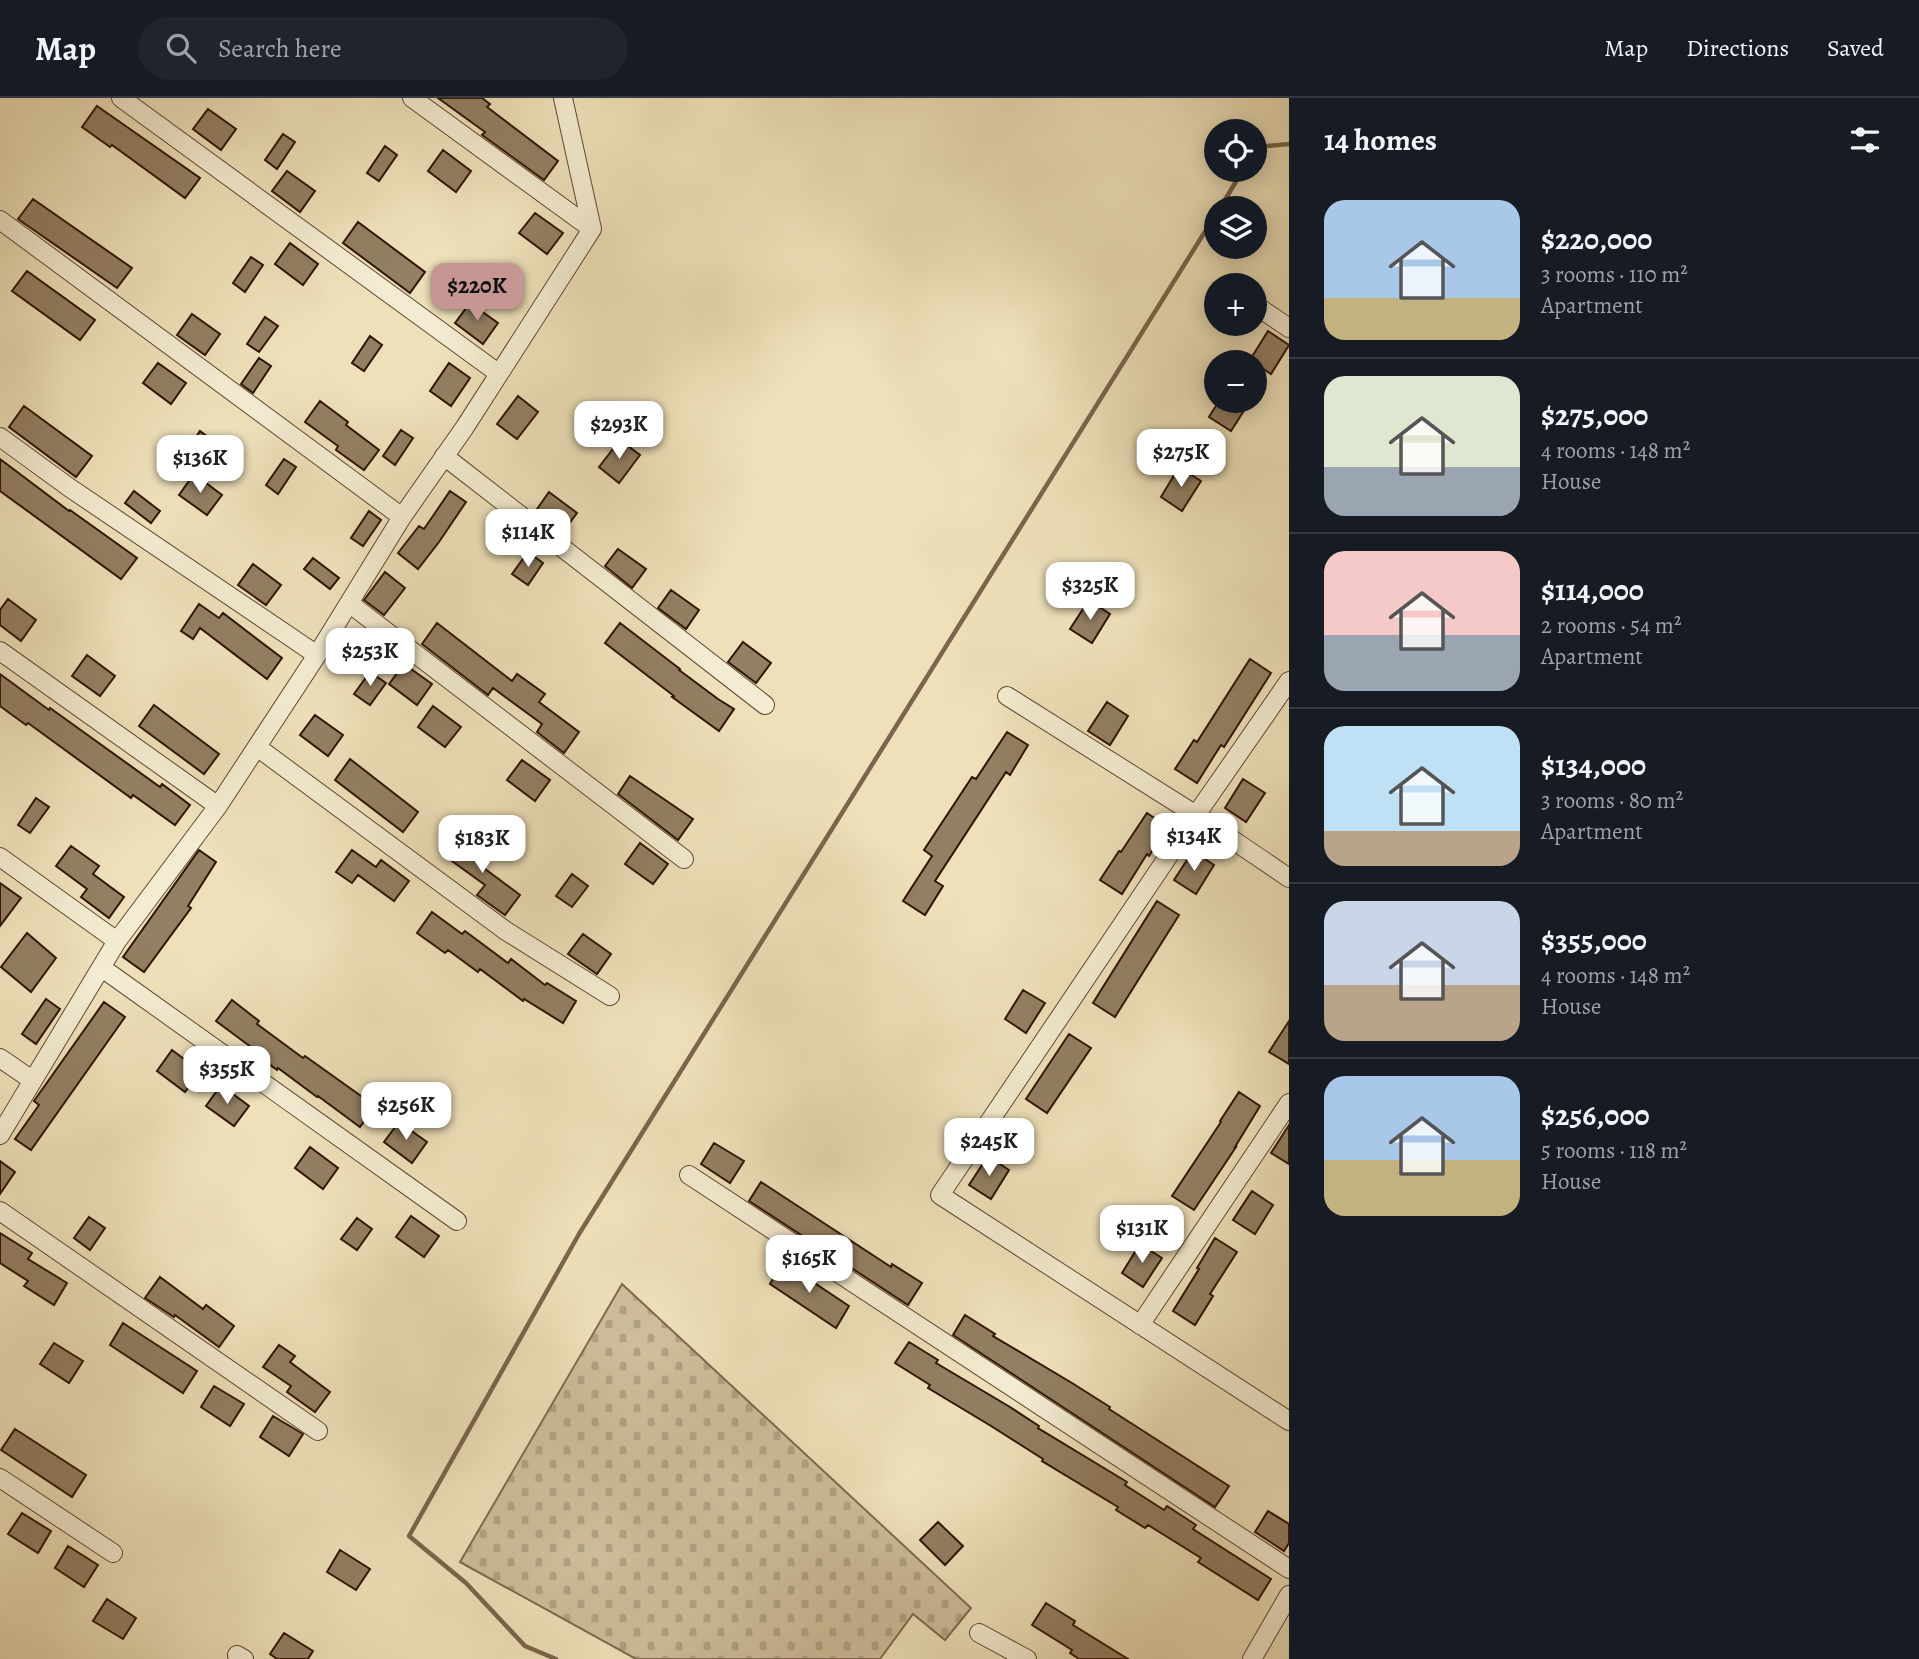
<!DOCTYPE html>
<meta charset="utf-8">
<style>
:root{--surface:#171b24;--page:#20242c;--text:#f1f3f6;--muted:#9ea1a6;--line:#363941;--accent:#c59692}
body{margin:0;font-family:Alegreya,serif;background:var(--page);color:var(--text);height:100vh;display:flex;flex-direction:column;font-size:26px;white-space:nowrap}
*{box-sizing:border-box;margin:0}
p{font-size:23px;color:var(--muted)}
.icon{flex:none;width:38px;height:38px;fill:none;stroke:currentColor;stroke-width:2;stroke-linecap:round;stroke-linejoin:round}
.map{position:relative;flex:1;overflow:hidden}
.details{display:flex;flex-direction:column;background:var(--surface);width:630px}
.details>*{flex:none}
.controls{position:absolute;left:1204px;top:21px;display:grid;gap:14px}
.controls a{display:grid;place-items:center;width:63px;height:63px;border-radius:50%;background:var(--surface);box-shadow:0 4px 18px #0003;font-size:35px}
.price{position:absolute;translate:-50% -60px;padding:0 16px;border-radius:14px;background:#fff;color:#222;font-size:23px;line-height:46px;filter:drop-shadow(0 2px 4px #0008)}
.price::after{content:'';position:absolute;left:50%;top:42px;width:21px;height:16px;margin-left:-10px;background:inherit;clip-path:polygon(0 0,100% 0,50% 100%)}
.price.on{background:var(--accent);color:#111}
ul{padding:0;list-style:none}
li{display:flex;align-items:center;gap:21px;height:175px;padding:0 35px}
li+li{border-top:2px solid var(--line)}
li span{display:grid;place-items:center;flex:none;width:196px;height:140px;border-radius:21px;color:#555}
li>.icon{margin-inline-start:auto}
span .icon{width:84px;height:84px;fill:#fffc;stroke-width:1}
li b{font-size:30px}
h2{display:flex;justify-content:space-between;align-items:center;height:84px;padding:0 35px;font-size:30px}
header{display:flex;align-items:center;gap:42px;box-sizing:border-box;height:98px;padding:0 35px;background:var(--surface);border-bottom:2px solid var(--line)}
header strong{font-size:33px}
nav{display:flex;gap:38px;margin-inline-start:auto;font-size:24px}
.search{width:490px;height:63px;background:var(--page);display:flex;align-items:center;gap:18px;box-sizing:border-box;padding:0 24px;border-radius:38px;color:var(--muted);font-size:26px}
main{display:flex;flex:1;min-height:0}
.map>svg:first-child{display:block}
.cemetery{fill:url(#cemetery-stones);stroke:#7f6950;stroke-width:2}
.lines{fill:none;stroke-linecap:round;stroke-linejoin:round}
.stream{stroke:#7b654c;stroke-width:4.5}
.building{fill:#937f63;stroke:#301404;stroke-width:2}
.street-casing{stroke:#604732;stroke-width:20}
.street{stroke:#f4ecd2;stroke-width:18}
</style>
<header>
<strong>Map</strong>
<div class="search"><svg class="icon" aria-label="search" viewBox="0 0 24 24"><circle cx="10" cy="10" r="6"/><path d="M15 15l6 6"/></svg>Search here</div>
<nav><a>Map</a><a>Directions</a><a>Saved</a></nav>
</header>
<main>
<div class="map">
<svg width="1289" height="1561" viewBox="0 0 1289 1561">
<defs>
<pattern id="cemetery-stones" width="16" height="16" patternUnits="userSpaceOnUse" patternTransform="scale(1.75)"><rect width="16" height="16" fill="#cebe9b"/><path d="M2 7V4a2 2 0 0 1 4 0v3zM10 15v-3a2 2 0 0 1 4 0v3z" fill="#b1a284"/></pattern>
</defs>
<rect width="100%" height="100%" fill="#eee1ba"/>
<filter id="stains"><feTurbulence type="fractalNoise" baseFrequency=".00286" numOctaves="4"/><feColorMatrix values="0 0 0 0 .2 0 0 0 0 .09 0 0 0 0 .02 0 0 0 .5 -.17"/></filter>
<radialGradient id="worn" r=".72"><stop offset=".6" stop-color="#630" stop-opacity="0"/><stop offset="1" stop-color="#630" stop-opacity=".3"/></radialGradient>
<!-- cemetery -->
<path class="cemetery" d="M622 1186 971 1510 945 1542 913 1516 880 1561H636L460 1464Z"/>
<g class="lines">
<!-- stream -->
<path class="stream" d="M1255 53 1257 49 1289 46
M1220 110 1243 72
M556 1561 525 1548 466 1485 409 1438 579 1136 1216 116"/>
</g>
<!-- building -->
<path class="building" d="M438 0H482L490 6 487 9 558 63 544 82 482 37 485 34Z
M97 8 200 80 185 100 112 47 110 49 82 29Z
M208 11 236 31 221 52 193 31Z
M283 36 295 44 277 71 265 62Z
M385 48 397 57 379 83 367 75Z
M443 52 471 73 456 94 428 73Z
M287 73 315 93 300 114 272 93Z
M33 101 132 170 117 190 18 121Z
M535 115 563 135 547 156 519 135Z
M358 124 425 174 410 195 343 145Z
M290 145 318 166 303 187 275 166Z
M251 159 263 167 245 194 233 185Z
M27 173 95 222 80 242 12 193Z
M470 205 498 225 483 246 455 225Z
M192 216 220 236 205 257 177 237Z
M265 219 278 228 259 254 247 246Z
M1268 233 1289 247 1271 276 1250 262Z
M370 238 382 247 364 273 352 265Z
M259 260 271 268 253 295 241 286Z
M158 265 186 285 171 306 143 285Z
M449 265 470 280 451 308 430 293Z
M518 298 538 314 517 341 497 326Z
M320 303 348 324 346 327 379 352 364 372 336 352 338 348 305 324Z
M1219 303H1250L1231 333 1209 319Z
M24 308 92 358 76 379 9 329Z
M401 332 413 340 395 367 383 358Z
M200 333 212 342 194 368 182 360Z
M620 342 640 357 619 385 599 369Z
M0 361 69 413 70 412 137 460 121 481 0 393Z
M284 361 296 369 278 396 266 387Z
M1179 369 1201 383 1182 413 1161 399Z
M194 376 222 397 207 417 179 397Z
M134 393 160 413 151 425 125 405Z
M450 393 466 404 439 444 418 471 398 455 419 428 424 431Z
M549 394 577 415 562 435 535 414Z
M369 413 381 422 363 448 351 440Z
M618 451 646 471 632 490 605 468Z
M528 454 543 465 528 487 512 476Z
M313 460 339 480 330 491 304 471Z
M253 466 281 487 266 507 238 487Z
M385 474 405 490 384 517 364 502Z
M671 492 699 512 686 531 658 510Z
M8 501 36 522 21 543 0 527V512Z
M1089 502 1110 516 1092 545 1070 531Z
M199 506 219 520 223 515 282 560 267 581 200 530 193 541 181 533Z
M437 525 512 583 517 576 545 596 539 604 579 634 564 655 537 634 542 626 493 590 488 597 422 546Z
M620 525 680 571 679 572 718 601 734 611 719 633 672 599 674 598 605 545Z
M743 544 771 565 756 585 728 564Z
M87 557 115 578 100 598 72 578Z
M1250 561 1271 575 1224 649 1221 647 1197 685 1175 671 1194 642 1197 644Z
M404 566 432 586 417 607 389 586Z
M370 574 386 585 370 607 354 596Z
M0 576 49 612 50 610 160 689 162 686 190 707 175 727 133 697 131 700 28 625 26 627 0 608Z
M1107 604 1128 618 1110 647 1088 633Z
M154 607 219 656 204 676 139 628Z
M433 608 461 629 445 649 418 629Z
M315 617 343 637 328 658 300 637Z
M1007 634 1028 647 1010 677 1006 674 935 783 943 788 925 817 903 803 932 758 924 752 972 679 976 681Z
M350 661 418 714 403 734 335 682Z
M522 662 550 682 535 703 507 682Z
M630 678 693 721 678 742 618 696Z
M1243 681 1265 695 1246 724 1225 710Z
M36 700 49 709 30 735 18 727Z
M1147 715 1168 729 1149 758 1147 756 1122 796 1100 782 1119 753 1121 754Z
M460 737 488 757 481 768 520 797 505 817 477 797 485 787 445 758Z
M640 745 668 766 653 786 625 766Z
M71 748 99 768 93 776 124 799 109 820 81 799 87 791 56 768Z
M199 752 216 764 188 808 191 810 144 874 123 859Z
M352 752 376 769 381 762 409 783 394 803 358 777 352 785 336 774Z
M1193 753 1214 767 1196 796 1174 782Z
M572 776 588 788 572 809 556 798Z
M0 785 21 800 0 828Z
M1157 803 1179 817 1115 919 1093 905Z
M432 814 462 836 465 833 508 865 511 861 545 887 547 885 576 903 563 925 524 901 523 903 480 871 478 874 448 852 445 855 417 835Z
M27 835 56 860 31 894 1 869Z
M583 836 611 856 597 876 568 856Z
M1023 892 1045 905 1026 935 1005 921Z
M46 901 60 911 36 946 22 936Z
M232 902 259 923 257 926 303 960 305 958 375 1008 360 1029 318 998 317 999 278 970 277 972 249 951 251 949 216 923Z
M104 904 125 919 31 1052 15 1041 39 1007 34 1003Z
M1289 923V966L1269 954Z
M1069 936 1091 950 1047 1015 1026 1001Z
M172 952 200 973 185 994 157 973Z
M221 987 249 1008 234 1028 206 1008Z
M1239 994 1260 1008 1235 1049H1236L1194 1112 1172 1098 1221 1024 1220 1023Z
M399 1024 427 1044 412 1065 384 1044Z
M1289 1027V1066L1271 1055Z
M714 1045 744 1063 730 1085 701 1066Z
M310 1049 338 1070 323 1091 295 1070Z
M988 1058 1009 1072 991 1101 969 1087Z
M0 1063 15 1074 0 1096Z
M761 1084 891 1169 892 1166 922 1185 908 1207 749 1103Z
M1252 1093 1273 1107 1255 1136 1233 1122Z
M411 1118 439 1138 424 1159 396 1139Z
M89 1119 105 1130 90 1152 74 1140Z
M357 1120 372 1131 357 1152 341 1141Z
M0 1135 32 1155 28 1161 67 1185 54 1207 24 1188 28 1183 0 1165Z
M1215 1140 1237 1154 1210 1196 1213 1198 1195 1227 1173 1213 1199 1171 1197 1170Z
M1140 1146 1162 1160 1143 1189 1122 1175Z
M783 1164 849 1208 836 1230 770 1186Z
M160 1179 203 1211 206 1207 234 1228 219 1249 175 1217 174 1219 145 1200Z
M965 1217 995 1236 993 1238 1072 1285 1110 1309 1109 1311 1229 1388 1215 1409 953 1237Z
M123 1225 197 1273 183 1295 110 1247Z
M909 1244 938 1262 936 1265 1010 1309 1039 1328 1038 1330 1127 1384 1125 1387 1164 1412 1167 1408 1196 1427 1193 1431 1271 1481 1258 1502 1198 1464 1201 1460 1148 1427 1145 1430 1116 1412 1118 1409 1042 1363 1043 1361 991 1328 928 1290 930 1287 895 1265Z
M54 1245 83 1263 69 1285 40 1266Z
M279 1247 295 1258 290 1264 330 1294 315 1314 287 1294 291 1288 263 1269Z
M214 1288 244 1306 230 1328 201 1309Z
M273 1318 303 1336 289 1358 260 1339Z
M15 1331 86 1377 72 1399 1 1352Z
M1268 1413 1289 1426V1445L1284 1453 1255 1434Z
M22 1415 51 1433 38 1455 8 1436Z
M938 1424 963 1448 945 1467 920 1442Z
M68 1448 98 1467 84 1489 55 1470Z
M340 1452 370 1471 356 1492 327 1474Z
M107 1501 136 1520 123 1541 93 1523Z
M1046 1505 1075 1523 1073 1527 1128 1561H1079L1070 1555 1072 1552 1032 1527Z
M284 1535 313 1553 308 1561H277L270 1556Z"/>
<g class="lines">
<defs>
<path id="street" d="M121 0 498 275
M412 0 592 131
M0 122 402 419
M1261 211 1289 230
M0 339 70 390 317 557
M444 358 765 607
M349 505 684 761
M0 553 218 708
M1289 583 1196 717 940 1097 1289 1323
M1007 598 1196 717 1289 780
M257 649 506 833 610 898
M0 759 117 843
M102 870 457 1123
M0 960 32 982
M0 1037 117 843 218 708 317 557 402 419 465 329 592 131 563 0
M689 1077 1289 1471
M0 1113 318 1333
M1140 1227 1289 1005
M0 1380 113 1455
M979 1535 1027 1561
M237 1557 244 1561
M1252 1561 1289 1497"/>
</defs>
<!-- street casing -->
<use href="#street" class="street-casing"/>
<!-- street -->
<use href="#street" class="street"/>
</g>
<rect width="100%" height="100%" filter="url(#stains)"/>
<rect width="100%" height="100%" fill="url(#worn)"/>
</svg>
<div class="controls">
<a><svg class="icon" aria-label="locate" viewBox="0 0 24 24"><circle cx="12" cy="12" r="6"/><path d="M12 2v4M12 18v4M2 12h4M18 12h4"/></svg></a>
<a><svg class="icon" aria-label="layers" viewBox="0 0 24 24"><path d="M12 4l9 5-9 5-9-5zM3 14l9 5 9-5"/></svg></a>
<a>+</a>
<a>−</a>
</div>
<b class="price on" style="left:477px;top:225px">$220K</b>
<b class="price" style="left:619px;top:363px">$293K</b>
<b class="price" style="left:1181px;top:391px">$275K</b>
<b class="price" style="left:200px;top:397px">$136K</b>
<b class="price" style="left:528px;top:471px">$114K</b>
<b class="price" style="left:1090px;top:524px">$325K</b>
<b class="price" style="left:370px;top:590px">$253K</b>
<b class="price" style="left:1194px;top:775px">$134K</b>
<b class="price" style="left:482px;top:777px">$183K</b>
<b class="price" style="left:227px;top:1008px">$355K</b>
<b class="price" style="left:406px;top:1044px">$256K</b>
<b class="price" style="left:989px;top:1080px">$245K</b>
<b class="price" style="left:1142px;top:1167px">$131K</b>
<b class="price" style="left:809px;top:1197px">$165K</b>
</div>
<section class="details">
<h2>14 homes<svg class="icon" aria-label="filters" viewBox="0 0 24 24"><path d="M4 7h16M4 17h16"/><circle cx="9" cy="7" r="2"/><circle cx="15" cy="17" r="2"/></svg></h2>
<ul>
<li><span style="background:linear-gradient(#a9c7e8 70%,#c2b280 0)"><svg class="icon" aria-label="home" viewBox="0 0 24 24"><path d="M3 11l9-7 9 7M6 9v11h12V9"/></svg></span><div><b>$220,000</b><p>3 rooms · 110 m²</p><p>Apartment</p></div></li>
<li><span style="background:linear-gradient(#dfe7d0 65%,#9aa5b1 0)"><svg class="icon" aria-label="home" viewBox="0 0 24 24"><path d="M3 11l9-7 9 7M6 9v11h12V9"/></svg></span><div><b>$275,000</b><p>4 rooms · 148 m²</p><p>House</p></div></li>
<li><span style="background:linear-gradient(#f6c9c9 60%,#9aa5b1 0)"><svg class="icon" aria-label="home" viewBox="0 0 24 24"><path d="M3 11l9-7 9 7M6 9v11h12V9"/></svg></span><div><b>$114,000</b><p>2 rooms · 54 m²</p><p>Apartment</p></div></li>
<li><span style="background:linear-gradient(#bfe0f5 75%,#b9a48a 0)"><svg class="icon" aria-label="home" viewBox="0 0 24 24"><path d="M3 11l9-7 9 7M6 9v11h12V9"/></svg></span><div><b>$134,000</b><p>3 rooms · 80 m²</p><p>Apartment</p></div></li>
<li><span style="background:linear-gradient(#c9d6e8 60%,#b9a48a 0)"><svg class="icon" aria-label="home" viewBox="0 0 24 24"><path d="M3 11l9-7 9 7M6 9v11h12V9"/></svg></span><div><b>$355,000</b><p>4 rooms · 148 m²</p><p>House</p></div></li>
<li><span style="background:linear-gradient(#a9c7e8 60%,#c2b280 0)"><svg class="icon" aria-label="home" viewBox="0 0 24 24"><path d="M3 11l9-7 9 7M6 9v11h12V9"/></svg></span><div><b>$256,000</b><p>5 rooms · 118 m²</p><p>House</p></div></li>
</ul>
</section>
</main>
